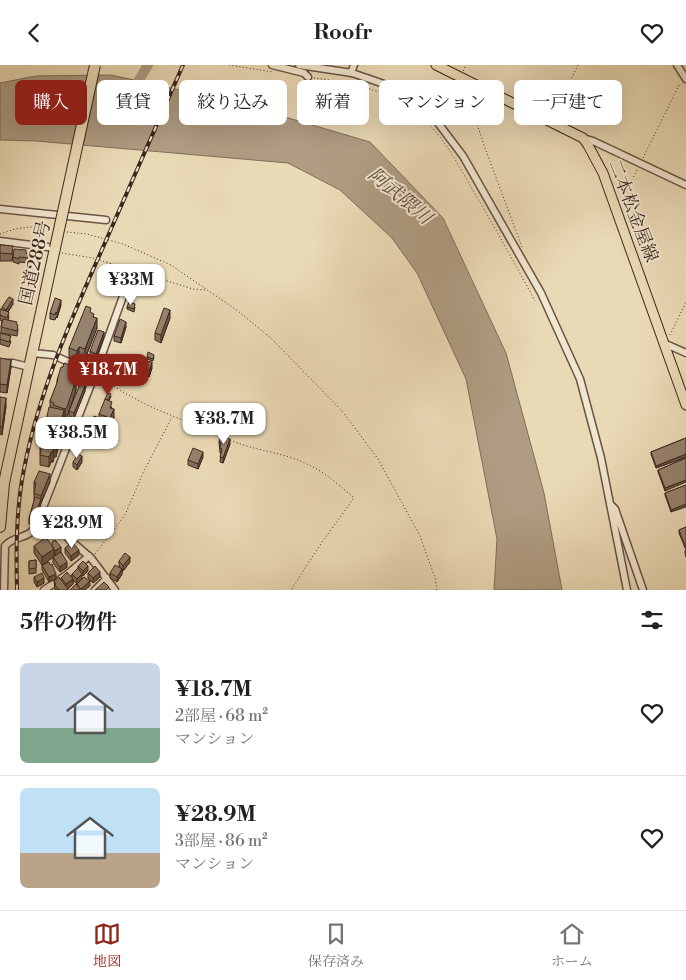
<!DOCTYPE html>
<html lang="ja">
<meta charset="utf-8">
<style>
:root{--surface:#fff;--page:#f2f2f2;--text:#202124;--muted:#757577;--line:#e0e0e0;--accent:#8f2418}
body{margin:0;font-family:"Libre Bodoni","Noto Serif JP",serif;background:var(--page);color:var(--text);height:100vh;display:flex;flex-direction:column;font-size:19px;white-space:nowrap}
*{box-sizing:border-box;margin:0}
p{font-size:16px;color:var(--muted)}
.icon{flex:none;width:28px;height:28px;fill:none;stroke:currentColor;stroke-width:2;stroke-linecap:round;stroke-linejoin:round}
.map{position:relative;height:525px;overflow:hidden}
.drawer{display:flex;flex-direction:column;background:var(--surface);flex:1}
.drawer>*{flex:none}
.guide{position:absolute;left:15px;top:15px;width:656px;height:45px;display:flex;gap:10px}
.price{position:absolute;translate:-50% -42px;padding:0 11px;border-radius:10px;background:#fff;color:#222;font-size:16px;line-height:32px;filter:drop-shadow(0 1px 2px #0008)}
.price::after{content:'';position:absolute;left:50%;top:30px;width:15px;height:11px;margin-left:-8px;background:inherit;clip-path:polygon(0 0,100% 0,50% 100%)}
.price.selected{background:var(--accent);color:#fff}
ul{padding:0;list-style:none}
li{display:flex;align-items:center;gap:15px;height:125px;padding:0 20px}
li+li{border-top:1px solid var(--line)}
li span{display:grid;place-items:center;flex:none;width:140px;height:100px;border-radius:8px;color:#555}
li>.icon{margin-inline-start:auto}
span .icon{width:60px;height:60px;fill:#fffc;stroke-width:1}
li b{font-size:21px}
h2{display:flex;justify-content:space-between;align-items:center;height:60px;padding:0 20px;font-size:21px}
.tag{padding:0 18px;border-radius:8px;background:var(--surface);box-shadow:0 5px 20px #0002;font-size:18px;line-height:45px}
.tag.selected{background:var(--accent);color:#fff}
header{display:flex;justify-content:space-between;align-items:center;height:65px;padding:0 20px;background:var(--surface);font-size:22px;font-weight:600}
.menu{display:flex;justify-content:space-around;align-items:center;height:70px;border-top:1px solid var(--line);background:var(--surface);font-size:14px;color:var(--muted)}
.menu a{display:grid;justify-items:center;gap:2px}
.menu .selected{color:var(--accent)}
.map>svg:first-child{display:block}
.water{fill:#af9c82;stroke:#816d5a}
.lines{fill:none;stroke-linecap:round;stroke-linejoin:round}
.river{stroke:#af9c82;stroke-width:10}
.minor-casing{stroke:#685344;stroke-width:9}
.major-casing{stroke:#3d261e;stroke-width:11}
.highway-casing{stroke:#3d261e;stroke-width:12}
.path{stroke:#3d261e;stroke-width:1;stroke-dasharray:1 2.5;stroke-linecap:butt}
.minor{stroke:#f1e6cf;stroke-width:6}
.major{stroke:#ead9b5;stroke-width:9}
.highway{stroke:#ead9b5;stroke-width:10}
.rail-casing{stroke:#3d261e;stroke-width:4}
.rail{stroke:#f1e6cf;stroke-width:2;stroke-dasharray:5.5;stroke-linecap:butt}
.highway-bridge-casing{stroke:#3d261e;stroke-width:12;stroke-linecap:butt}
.highway-bridge{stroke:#ead9b5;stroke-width:10}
.wall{fill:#82715e;stroke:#3d261e}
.shaded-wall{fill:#6a5c4c;stroke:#3d261e}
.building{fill:#97836d;stroke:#3d261e}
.labels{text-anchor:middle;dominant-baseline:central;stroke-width:4;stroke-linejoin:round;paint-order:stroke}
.street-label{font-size:18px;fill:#3d261e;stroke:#f1e6cf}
.water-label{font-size:19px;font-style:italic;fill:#5f493c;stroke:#f1e6cf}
</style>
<header><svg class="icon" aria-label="back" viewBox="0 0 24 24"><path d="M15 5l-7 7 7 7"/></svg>Roofr<svg class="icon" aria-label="heart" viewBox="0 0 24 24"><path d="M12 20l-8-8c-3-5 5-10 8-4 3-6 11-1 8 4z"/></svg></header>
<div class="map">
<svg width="686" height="525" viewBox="0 0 686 525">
<rect width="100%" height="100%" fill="#ead9b5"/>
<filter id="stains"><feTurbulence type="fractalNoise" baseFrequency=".004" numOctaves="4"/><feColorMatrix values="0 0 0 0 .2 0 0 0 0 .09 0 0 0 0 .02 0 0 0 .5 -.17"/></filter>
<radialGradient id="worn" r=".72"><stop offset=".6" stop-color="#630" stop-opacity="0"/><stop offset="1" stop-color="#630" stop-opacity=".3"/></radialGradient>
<!-- water -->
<path class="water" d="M111 10 234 37 370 77 443 153 506 288 544 428 562 525H494L497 474 466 314 417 208 392 173 340 125 288 98 36 76 0 75V18L36 11Z"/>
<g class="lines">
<!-- river -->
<path class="river" d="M132 27 148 0"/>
<defs>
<path id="minor" d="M272 0 304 8 308 12
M299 0 352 8 384 19 403 29 432 50 463 91 541 228 580 314 601 393 627 525
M677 0 686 14
M351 8 354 0
M583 73 593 76 686 120
M0 144 106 155
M0 176 55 183
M664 280H668L686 288
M32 288 53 290 95 309 127 220
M0 298H13L29 302
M610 439 615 444 643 525
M43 445 49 449 70 475 91 493 115 525
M4 525 5 481C14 470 26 475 35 463L95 309
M44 525 65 511 89 491
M95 525 107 513"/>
<path id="major" d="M436 0 583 73 588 80 603 108 686 340"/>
<path id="highway" d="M0 462 4 418 55 183"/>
</defs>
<!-- minor casing -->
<use href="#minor" class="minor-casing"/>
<!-- major casing -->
<use href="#major" class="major-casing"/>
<!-- highway casing -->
<use href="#highway" class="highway-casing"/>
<!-- path -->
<path class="path" d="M229 0 273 7
M463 6 466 0
M314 13C348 17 383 24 411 44 439 63 455 94 471 122 493 159 514 197 535 236
M465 23 485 83 522 182
M553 51 578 0
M643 93 680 18
M621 137 638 103
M67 167 87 169 123 179 171 200 238 246 272 274 343 347 378 394 420 471 435 513 437 525
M0 169 15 164 30 162 51 165
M62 188 93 193 193 224 205 225
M670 270 686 237
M100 311 121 326 147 340 222 372
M230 375C255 386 283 387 307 399 325 407 340 421 354 433L320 480 291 525
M95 489 125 450 144 406 172 352"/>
<!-- minor -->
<use href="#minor" class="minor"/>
<!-- major -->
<use href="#major" class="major"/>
<!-- highway -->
<use href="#highway" class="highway"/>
<defs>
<path id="rail" d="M17 525C16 484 16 444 24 404 39 326 72 252 104 180 130 120 157 60 183 0"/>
</defs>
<!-- rail casing -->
<use href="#rail" class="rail-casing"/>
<!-- rail -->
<use href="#rail" class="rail"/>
<defs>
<path id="highway-bridge" d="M55 183 95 0"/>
</defs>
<!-- highway-bridge casing -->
<use href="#highway-bridge" class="highway-bridge-casing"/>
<!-- highway-bridge -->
<use href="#highway-bridge" class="highway-bridge"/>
</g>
<!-- wall -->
<path class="wall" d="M0 180 13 189 12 196H0Z
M26 188 28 189V198L19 197V199L13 197V192Z
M138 219 153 221 150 228 138 224Z
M13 239 8 247 9 252 8 255 17 260 18 265 17 271 1 268V262L2 256 0 255V244L2 245V242Z
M61 240 57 253 56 252 55 255 50 254V248Z
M127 242H135L134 247 127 244Z
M91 248 94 252 97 263 85 294 79 292 77 296 69 293V283Z
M170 253 161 278 155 275V268Z
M126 262 121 278 114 276V271Z
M0 268 11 276 9 282 0 279Z
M104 272 96 294 90 291V286Z
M147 292H154L153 296 147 294Z
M0 293 11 302 7 328 0 327Z
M152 303 149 312 144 310V305Z
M75 308 76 325 70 344 85 326 74 353 69 351V346L67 352 65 354 64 353 56 392H54L53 397H51L49 402 40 400V384L50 342V336L57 319V315Z
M111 331 109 336 112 344 114 352 111 360V365L101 384 86 378V371L99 353V349Z
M0 332 6 341 2 370 0 369Z
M72 359 70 367 65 366V360Z
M686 373V392L656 403 651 389V387Z
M219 377 230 379 223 398 220 397 221 389 220 388Z
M203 392 198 404 188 400V395Z
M686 393 665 426 658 407V405Z
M73 397H82L77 405 73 402Z
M34 417H50L41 438 33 461 29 459V454L34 436Z
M686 420 671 447 665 430V428Z
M686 462V492L685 488V486L686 485 679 468V465Z
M34 481H52L61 487 67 502 60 507 53 498V492L42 500 34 488Z
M65 483 79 490 71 496 65 488Z
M36 495V508L29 509V496Z
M119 496 130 497 123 506 122 505V509L117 517 110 513V508L121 503 119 501Z
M42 500 56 514 49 517 42 505Z
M78 501 88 506 83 511 82 510 77 519 73 515V519L68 524V525H55L54 516 61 515V513H72V509L78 503Z
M88 508 100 512 93 518 88 513Z
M34 512 44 518 37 522 34 517Z"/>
<!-- shaded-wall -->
<path class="shaded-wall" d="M153 216V221L150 228V223Z
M13 234V239L6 250V245Z
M61 235V240L57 253V248Z
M170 245V253L161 278V270Z
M97 253V263L85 294V284Z
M126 257V262L121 278V273Z
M104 267V272L96 294V289Z
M79 282V292L77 296V286Z
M11 295V302L7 328V320Z
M152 297V303L149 312V307Z
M76 315V325L67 352 65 354V344Z
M85 321V326L74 353V348Z
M6 333V341L2 370V362Z
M114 344V352L111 360V365L101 384V377L110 358V353Z
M64 345V355L56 392V382Z
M72 354V359L70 367V362Z
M230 374V379L223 398V393Z
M54 381V392L53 397V387Z
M51 387V397L49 402V392Z
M203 387V392L198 404V399Z
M686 389V392L656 403V401Z
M82 391V397L77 405V400Z
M50 409V417L41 438V431Z
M686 415V417L665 426V423Z
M41 434V439L33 461V456Z
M686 439V442L671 447V445Z
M61 482V487L55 491V486Z
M54 484V492L42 500V492Z
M79 485V490L71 496V491Z
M130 492V497L123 506V501Z
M67 497V502L60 507V502Z
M88 501V506L83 511V506Z
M122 504V509L117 517V512Z
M100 507V512L93 518V513Z
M56 509V514L49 517V512Z
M82 509V514L77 519V514Z
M44 513V518L37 522V517Z
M73 514V519L66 525V519Z
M90 516V521L85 525H81V524Z"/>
<!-- building -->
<path class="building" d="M0 180 13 181 12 189 0 188Z
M14 184 26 185V188L28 189V193L19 192V194L13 192Z
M141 212 153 216 150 223 138 219Z
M9 232 13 234 6 245 2 242Z
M55 233 61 235 57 248 56 247 55 250 50 248Z
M129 237 135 239 134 244 127 242Z
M86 241 91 243 90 247 94 249 93 252 97 253 85 284 79 282 77 286 69 283Z
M164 243 170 245 161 270 155 268Z
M0 244 9 247 7 253 0 250Z
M3 254 17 257 16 259 18 260 17 266 1 262Z
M120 254 126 257 121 273 114 271Z
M98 265 104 267 96 289 90 286Z
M0 268 11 271 9 277 0 274Z
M148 287 154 290 153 294 147 292Z
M0 293 11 295 7 320 0 319Z
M147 296 152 297 149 307 144 305Z
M64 298 75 302 74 307 76 308V315L67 342 65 344 53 340 54 338 50 336 58 315H57L61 302H63Z
M80 319 85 321 74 348 69 346Z
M108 328 111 329 108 335 105 334Z
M0 332 6 333 2 362H0Z
M105 334 112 337 110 343 114 344 110 353 99 349Z
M49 342 64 345 56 382 54 381 53 387H51L49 392 40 390 41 384H40Z
M94 351 111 357 101 377 86 371Z
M68 352 72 354 70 362 65 360Z
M221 371 230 374 223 393 220 392 222 384 220 383 221 378 219 377Z
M686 373V389L656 401 651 387Z
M193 383 203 387 198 399 188 395Z
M78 389 82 391 77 400 73 397Z
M686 393V415L665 423 658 405Z
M39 406 50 409 41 431 34 428 36 418 34 417Z
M686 420V439L671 445 665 428Z
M35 432 41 434 33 456 29 454Z
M686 462V483L679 465Z
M46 472 54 484 42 492 34 481Z
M55 475 61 482 55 486 52 481V477Z
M72 477 79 485 71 491 65 483Z
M61 487 67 497 60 502 53 492Z
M125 488 130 492 123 501 119 496Z
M36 495V503L29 504V496Z
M83 496 88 501 83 506 78 501Z
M49 497 50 500 52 499 56 509 49 512 42 500Z
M115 500 122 504 117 512 110 508Z
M95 501 100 507 93 513 88 508Z
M78 503 82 509 77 514 72 509Z
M67 507 73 514 66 519 61 513Z
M42 508 44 513 37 517 34 512Z
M59 512 68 524 66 525H59L55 520 56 519 54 516Z
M84 512 90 516 81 524 77 519Z
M104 517 109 522 106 525H95Z
M76 519 80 524V525H70Z"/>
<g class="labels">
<!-- street labels -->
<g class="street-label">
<text transform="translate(633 146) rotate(69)">二本松金屋線</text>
<text transform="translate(35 198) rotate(-77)">国道288号</text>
</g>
<!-- water labels -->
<g class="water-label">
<text transform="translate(400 131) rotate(40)">阿武隈川</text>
</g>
</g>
<rect width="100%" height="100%" filter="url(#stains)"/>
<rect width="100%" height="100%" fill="url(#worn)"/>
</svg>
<b class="price" style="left:131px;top:241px">¥33M</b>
<b class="price selected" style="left:108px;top:331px">¥18.7M</b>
<b class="price" style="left:224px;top:380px">¥38.7M</b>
<b class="price" style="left:77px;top:394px">¥38.5M</b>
<b class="price" style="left:72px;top:484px">¥28.9M</b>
<div class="guide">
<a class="tag selected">購入</a>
<a class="tag">賃貸</a>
<a class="tag">絞り込み</a>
<a class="tag">新着</a>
<a class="tag">マンション</a>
<a class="tag">一戸建て</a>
</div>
</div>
<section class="drawer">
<h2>5件の物件<svg class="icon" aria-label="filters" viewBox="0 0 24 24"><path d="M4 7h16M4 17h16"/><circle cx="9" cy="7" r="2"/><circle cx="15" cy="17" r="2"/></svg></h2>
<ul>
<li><span style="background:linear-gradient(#c9d6e8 65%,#7fa58c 0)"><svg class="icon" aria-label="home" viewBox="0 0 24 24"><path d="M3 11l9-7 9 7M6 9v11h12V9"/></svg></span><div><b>¥18.7M</b><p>2部屋 · 68 m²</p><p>マンション</p></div><svg class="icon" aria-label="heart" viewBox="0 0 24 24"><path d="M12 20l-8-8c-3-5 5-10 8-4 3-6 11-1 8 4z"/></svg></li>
<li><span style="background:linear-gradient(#bfe0f5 65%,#b9a48a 0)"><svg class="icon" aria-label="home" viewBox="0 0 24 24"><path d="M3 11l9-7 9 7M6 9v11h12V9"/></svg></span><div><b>¥28.9M</b><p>3部屋 · 86 m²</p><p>マンション</p></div><svg class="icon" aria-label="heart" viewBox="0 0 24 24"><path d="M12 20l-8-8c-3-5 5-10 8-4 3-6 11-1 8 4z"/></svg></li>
</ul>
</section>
<nav class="menu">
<a class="selected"><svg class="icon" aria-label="map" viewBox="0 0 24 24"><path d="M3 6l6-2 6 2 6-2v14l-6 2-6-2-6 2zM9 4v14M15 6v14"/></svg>地図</a>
<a><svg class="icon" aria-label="saved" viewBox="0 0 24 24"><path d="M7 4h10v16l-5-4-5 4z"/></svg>保存済み</a>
<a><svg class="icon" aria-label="home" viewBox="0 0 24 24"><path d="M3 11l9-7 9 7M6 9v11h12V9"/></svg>ホーム</a>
</nav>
